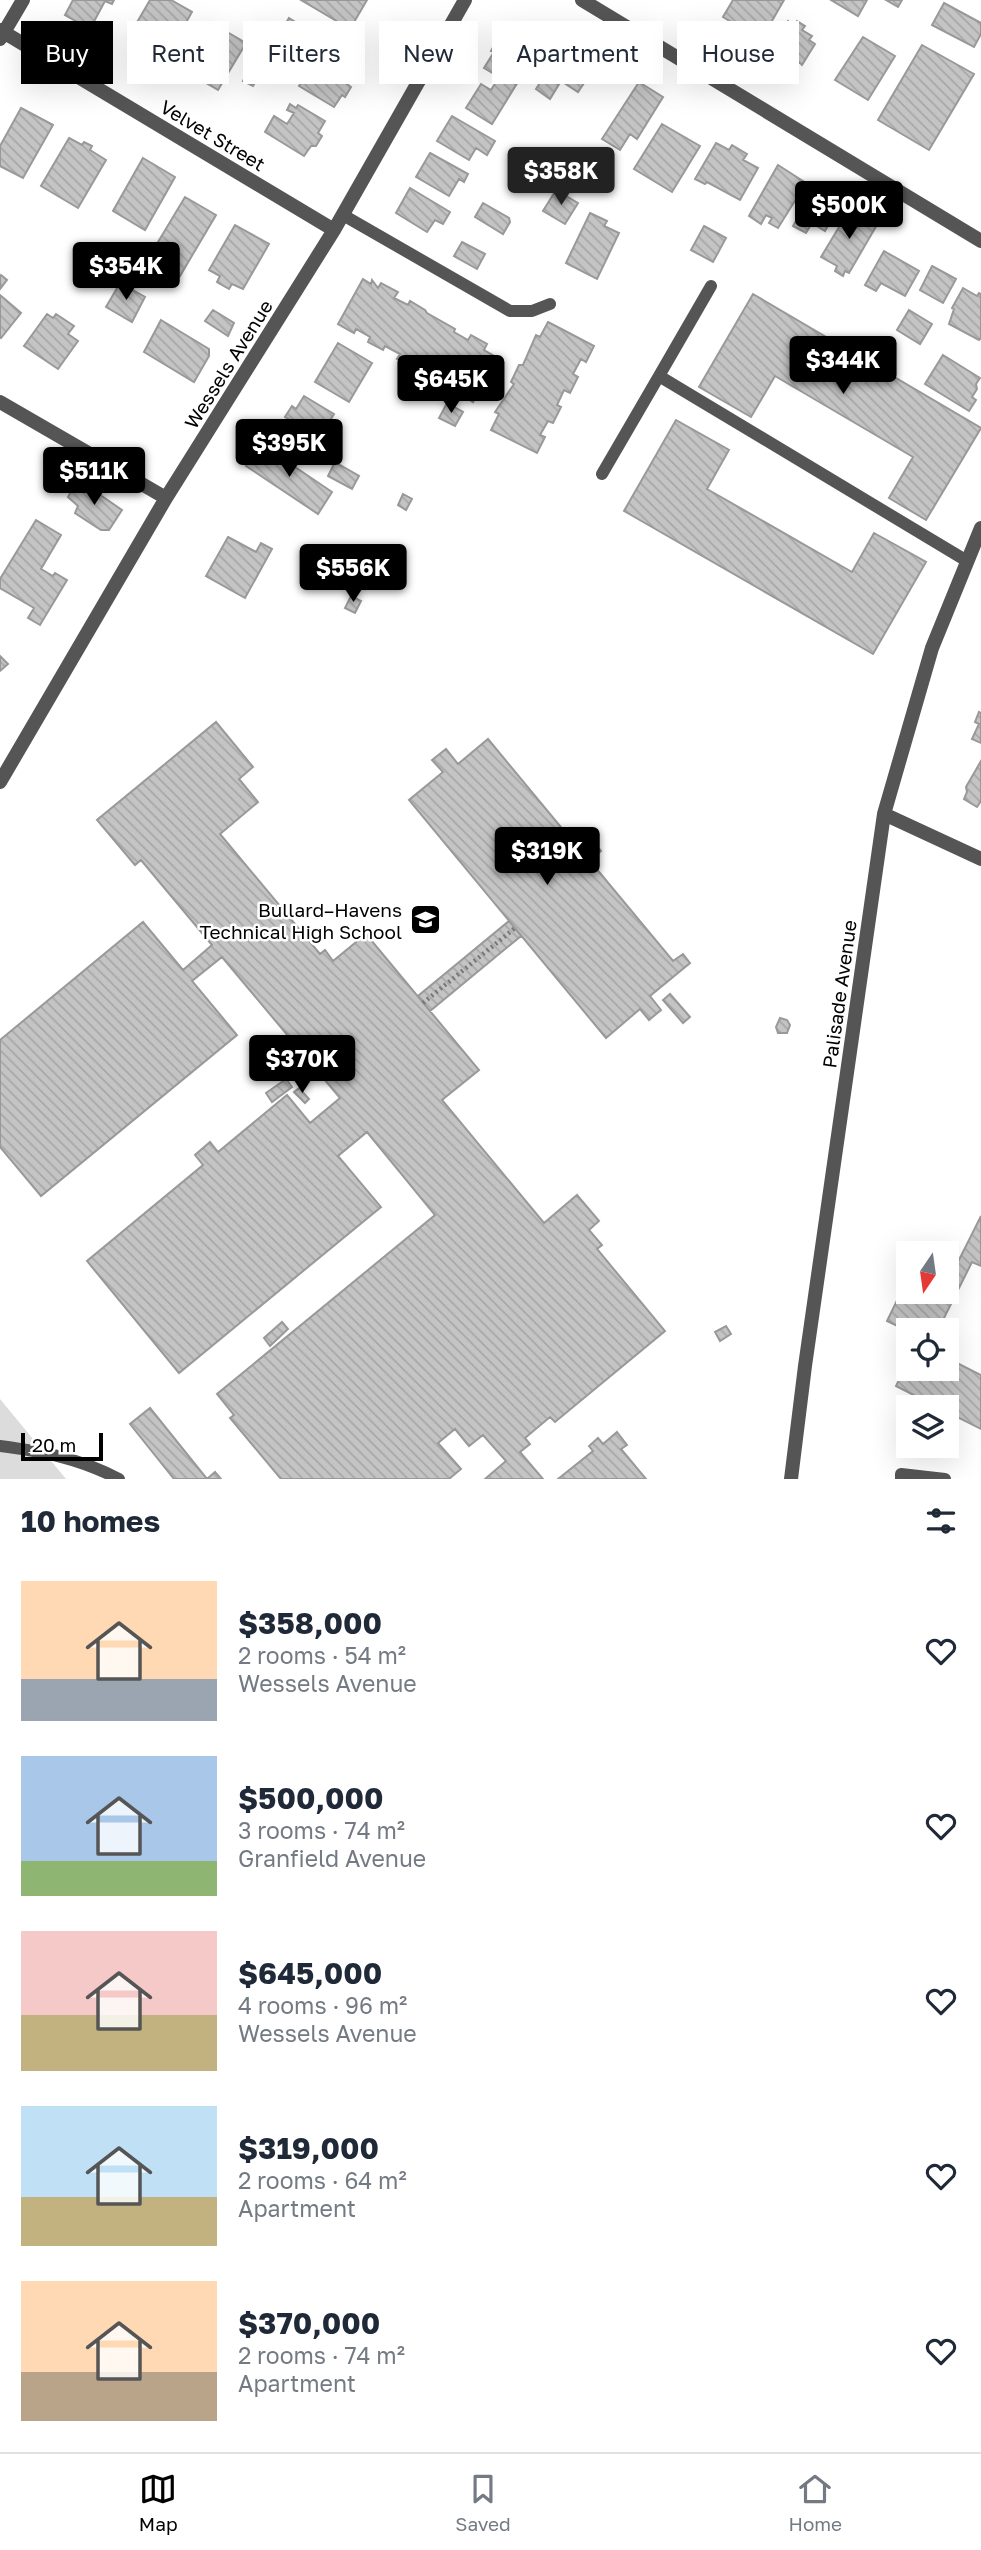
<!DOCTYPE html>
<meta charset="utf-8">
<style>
:root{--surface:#fff;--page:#f2f2f3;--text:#1f2937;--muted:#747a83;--line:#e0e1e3;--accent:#000}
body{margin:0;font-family:"Golos Text",sans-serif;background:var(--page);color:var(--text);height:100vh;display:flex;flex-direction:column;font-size:26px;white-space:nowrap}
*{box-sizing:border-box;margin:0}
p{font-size:23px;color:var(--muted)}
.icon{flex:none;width:38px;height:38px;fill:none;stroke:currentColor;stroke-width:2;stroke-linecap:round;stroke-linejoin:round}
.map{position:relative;height:1479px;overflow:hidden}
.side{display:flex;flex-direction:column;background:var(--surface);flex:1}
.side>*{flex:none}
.banner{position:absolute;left:21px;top:21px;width:940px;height:63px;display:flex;gap:14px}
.needle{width:46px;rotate:193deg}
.fabs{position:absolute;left:896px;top:1241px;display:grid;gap:14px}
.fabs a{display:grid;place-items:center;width:63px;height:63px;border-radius:0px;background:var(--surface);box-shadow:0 7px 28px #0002;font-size:35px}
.scale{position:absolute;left:21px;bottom:18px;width:82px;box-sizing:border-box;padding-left:7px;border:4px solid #000;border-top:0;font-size:19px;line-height:24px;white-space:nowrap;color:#000;-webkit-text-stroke:5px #fff;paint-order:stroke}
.price{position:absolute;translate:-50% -60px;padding:0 16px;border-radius:7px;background:var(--accent);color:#fff;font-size:23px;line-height:46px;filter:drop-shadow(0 2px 4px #0008)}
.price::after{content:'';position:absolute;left:50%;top:42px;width:21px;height:16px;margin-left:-10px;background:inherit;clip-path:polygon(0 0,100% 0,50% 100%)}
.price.on{background:#222;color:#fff}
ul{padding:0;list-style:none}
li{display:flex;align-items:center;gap:21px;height:175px;padding:0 21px}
li span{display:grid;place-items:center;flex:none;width:196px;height:140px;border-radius:0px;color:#555}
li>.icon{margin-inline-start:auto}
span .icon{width:84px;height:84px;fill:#fffc;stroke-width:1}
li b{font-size:30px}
h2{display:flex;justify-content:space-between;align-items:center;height:84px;padding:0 21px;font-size:30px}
.chip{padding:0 24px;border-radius:0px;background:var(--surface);box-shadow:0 7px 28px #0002;font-size:24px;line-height:63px}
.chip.on{background:var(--accent);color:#fff}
.tabs{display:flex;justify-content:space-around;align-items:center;height:98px;border-top:2px solid var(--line);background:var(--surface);font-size:19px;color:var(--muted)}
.tabs a{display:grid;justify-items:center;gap:4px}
.tabs .on{color:var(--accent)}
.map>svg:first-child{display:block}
.garden{fill:#dcdcdc}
.building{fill:url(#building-back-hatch);stroke:#999;stroke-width:2}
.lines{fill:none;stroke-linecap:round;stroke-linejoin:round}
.path{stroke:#777;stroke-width:4.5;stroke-dasharray:2 3.5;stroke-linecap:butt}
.service{stroke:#555;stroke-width:12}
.minor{stroke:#555;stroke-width:14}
.tertiary{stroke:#555;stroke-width:14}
.labels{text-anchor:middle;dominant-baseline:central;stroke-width:5;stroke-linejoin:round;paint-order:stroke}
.street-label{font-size:19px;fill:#000;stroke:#fff}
.poi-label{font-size:19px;fill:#000;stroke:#fff;text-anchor:end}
</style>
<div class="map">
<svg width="981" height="1479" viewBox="0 0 981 1479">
<defs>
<pattern id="building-back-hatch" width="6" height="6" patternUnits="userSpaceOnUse" patternTransform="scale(1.75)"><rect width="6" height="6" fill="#c4c4c4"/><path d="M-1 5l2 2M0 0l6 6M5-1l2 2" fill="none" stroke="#a7a7a7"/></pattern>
</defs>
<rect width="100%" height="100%" fill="#fff"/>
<!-- garden -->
<path class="garden" d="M0 1399 66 1479H0Z"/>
<!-- building -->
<path class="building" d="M73 0H114L112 4 105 1 90 29 65 15Z
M150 0H171L192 12 165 60 128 38Z
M301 0H367L350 29Z
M733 0H784L761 40 723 17Z
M831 0H867L858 16Z
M886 0H902L898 7Z
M944 3 981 23V34L974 47 932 25Z
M289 18 313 33 303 50 279 35Z
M788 21 794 25 797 21 805 26 802 30 812 36 809 40 815 44 802 65 799 62 789 78 762 62Z
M210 22 246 43 218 90 182 69Z
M510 27 540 46 492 124 466 108 481 84 491 90 499 77 484 68 494 52 491 51 495 44 498 46Z
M863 37 895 56 868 100 835 80Z
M569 38 591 52 587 58 596 65 578 92 561 81 550 99 536 89Z
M922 45 974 74 929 150 878 120Z
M317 53 326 59 328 55 355 72 347 84 351 87 345 97 342 95 334 107 299 86 304 78 311 82 316 75 307 69Z
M250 68 260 74 253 86 243 81Z
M639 82 663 97 637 139 630 134 620 150 602 139Z
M290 104 296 108 298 105 325 121 318 133 322 136 316 146H311L304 156 265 132 274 116 287 124 294 113 287 110Z
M21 108 53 125 23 178 0 166V146Z
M452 116 495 141 487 155 476 148 469 160 437 141Z
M662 124 700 146 672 192 634 169Z
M69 138 82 145 84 142 92 146 90 150 106 160 78 208 41 186Z
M716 143 729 150 732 145 747 154 743 160 758 168 740 200 707 182 705 184 695 179Z
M430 153 468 174 464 182 459 179 449 196 416 177Z
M143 158 175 177 145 230 113 211Z
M778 165 806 183 778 228 769 223 772 218 766 215 761 224 749 216Z
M815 187 841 202 825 231 812 223 806 233 793 226Z
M410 188 450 212 443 224 435 220 427 232 396 213Z
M556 190 578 203 565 224 543 211Z
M185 197 216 215 180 276 149 257Z
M483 203 509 218 510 222 503 234 475 217Z
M851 207 878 223 849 273 845 271 843 276 835 271 837 266 821 257Z
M590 213 607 221 604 226 619 233 597 279 566 263Z
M235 225 269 244 243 289 232 284 229 289 217 282 220 276 209 270Z
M704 226 726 238 713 262 691 250Z
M462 242 485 254 477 269 454 256Z
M884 251 919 271 905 296 881 283 876 291 865 285Z
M932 266 956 279 943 303 920 290Z
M1 275 7 280 0 289V276Z
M363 279 371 284 372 280 378 288 381 283 398 292 394 298 408 305 410 301 425 310 427 313 455 329 454 332 468 340 471 335 487 344 484 350 498 358 473 402 428 374 430 372 416 364 413 368 397 359 400 354 385 346 383 350 368 342 370 337 356 329 354 333 338 324Z
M120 283 145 297 132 322 106 307Z
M963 288 977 296 979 293 981 294V338L979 340 949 324 954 309 952 308Z
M753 294 981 428 926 520 889 498 913 457 775 376 751 417 699 387Z
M0 295 21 313 1 338 0 337Z
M213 310 234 323 228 336 205 321Z
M909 310 932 324 920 344 897 330Z
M47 314 53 318 56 314 74 326 68 334 78 341 58 369 24 346Z
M161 320 209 349V356L194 382 144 352Z
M548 322 594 346 586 362 581 359 573 374 578 377 570 393 564 390 557 405 561 407 553 423 548 421 540 435 545 437 537 453 491 430 499 414 495 412 514 384 511 382 519 365H523L536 335 540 337Z
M338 343 372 363 349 402 315 382Z
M943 355 980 378 976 384 977 389 972 397 976 400 969 411 925 384Z
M304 396 334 414 316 443 321 446 316 453 282 432 290 420 285 417 292 406 296 409Z
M447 403 463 412 455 426 439 418Z
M676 420 729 450 707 489 852 572 874 533 926 562 873 654 624 511Z
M261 444 332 492 318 514 246 466Z
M335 462 359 476 352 489 328 476Z
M76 483 90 488 122 510 109 530H101L75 513 78 506 68 497Z
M403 494 412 499 406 510 398 505Z
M36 520 61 535 41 569 53 576 55 573 67 580 40 625 28 618 34 608 0 588V579Z
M228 537 256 552 261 543 272 549 245 598 206 576Z
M351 596 361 601 355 613 345 608Z
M0 656 8 664 0 671Z
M979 712 981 713V743L972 739 979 724 975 722Z
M216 722 253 767 239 779 258 802 220 834 320 954 325 950 333 961 366 934 479 1070 442 1100 544 1223 577 1195 599 1221 589 1230 602 1245 597 1249 665 1331 555 1422 550 1417 525 1438 530 1444 520 1452 543 1479H485L506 1461 483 1435 469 1446 455 1429 438 1443 461 1469 449 1479H281L230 1418 234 1415 217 1394 435 1215 367 1132 338 1156 381 1207 179 1373 87 1261 203 1165 195 1155 210 1142 218 1152 287 1095 310 1123 340 1098 222 957 192 981 237 1035 41 1196 0 1147V1040L143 922 183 970 212 945 141 860 135 865 97 820Z
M488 739 579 849 591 839 601 851 590 861 673 961 683 954 690 963 650 996 661 1010 649 1020 640 1009 606 1038 409 800 443 772 432 760 446 749 458 764Z
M981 761V801L977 807 964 799 967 792 966 787Z
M509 921 521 936 430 1011 418 996Z
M670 994 690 1017 683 1023 663 1000Z
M780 1018 787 1020 790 1025 787 1033H778L776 1027Z
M286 1079 292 1087 272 1102 266 1093Z
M299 1088 309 1099 305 1103 294 1092Z
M981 1216V1266L972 1262 938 1330 908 1331 887 1321 908 1278V1292H947V1257L958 1262Z
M924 1246 939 1253H921Z
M282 1322 288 1329 270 1346 264 1338Z
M726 1326 731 1334 720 1341 715 1332Z
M947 1358 981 1375V1429L947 1412V1407H937L896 1386 908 1361V1368H947Z
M150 1408 207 1479 215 1472 221 1479H174L130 1424Z
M617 1432 627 1445 621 1449 646 1479H558L593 1451 589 1446 598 1438 603 1444Z"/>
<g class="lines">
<!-- path -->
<path class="path" d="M423 1003 515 928"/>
<!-- service -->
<path class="service" d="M343 215 510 311H532L550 304
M659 376 711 286
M602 474 659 376 967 561
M0 1446C45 1452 78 1458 119 1479
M901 1479V1474L945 1479"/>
<!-- minor -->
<path class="minor" d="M0 30 334 230
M0 39 23 0
M0 402 166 498
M0 782 166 498 334 230 465 0
M884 814 981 859
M791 1479 805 1366 884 814 932 648 981 528"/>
<!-- tertiary -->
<path class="tertiary" d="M582 0 981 241"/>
</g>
<!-- icons -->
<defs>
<symbol id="school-square" viewBox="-11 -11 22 22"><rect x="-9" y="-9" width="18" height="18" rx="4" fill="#000" stroke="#fff"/><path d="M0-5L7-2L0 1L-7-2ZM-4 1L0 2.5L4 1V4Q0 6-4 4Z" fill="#fff"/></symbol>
</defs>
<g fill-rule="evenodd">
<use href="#school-square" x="408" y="902" width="35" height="35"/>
</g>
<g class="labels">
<!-- street labels -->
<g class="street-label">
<text transform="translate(213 135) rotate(31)">Velvet Street</text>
<text transform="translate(228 364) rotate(-58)">Wessels Avenue</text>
<text transform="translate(839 994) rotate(-82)">Palisade Avenue</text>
</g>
<!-- poi labels -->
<g class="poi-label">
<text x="402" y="909">Bullard–Havens<tspan x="402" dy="22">Technical High School</tspan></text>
</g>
</g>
</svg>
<div class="fabs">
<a><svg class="needle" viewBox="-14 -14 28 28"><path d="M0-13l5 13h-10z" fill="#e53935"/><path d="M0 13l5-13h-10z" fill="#747a83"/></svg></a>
<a><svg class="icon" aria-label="locate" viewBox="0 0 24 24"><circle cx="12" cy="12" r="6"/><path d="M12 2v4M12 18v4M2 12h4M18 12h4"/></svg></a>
<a><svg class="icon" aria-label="layers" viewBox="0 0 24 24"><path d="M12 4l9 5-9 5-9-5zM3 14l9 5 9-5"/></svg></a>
</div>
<div class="scale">20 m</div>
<b class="price on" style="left:561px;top:207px">$358K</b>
<b class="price" style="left:849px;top:241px">$500K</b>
<b class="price" style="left:126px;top:302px">$354K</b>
<b class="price" style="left:843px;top:396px">$344K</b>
<b class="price" style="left:451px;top:415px">$645K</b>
<b class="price" style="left:289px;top:479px">$395K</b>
<b class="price" style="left:94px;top:507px">$511K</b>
<b class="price" style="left:353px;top:604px">$556K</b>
<b class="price" style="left:547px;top:887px">$319K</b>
<b class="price" style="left:302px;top:1095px">$370K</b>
<div class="banner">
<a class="chip on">Buy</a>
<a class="chip">Rent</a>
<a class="chip">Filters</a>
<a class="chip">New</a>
<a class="chip">Apartment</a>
<a class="chip">House</a>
</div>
</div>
<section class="side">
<h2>10 homes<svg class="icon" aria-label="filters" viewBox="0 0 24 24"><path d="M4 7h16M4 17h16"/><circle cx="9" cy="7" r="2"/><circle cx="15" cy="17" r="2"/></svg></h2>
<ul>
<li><span style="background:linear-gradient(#ffd9b3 70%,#9aa5b1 0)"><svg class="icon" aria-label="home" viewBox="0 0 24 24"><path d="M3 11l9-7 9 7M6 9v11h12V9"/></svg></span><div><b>$358,000</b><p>2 rooms · 54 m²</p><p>Wessels Avenue</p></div><svg class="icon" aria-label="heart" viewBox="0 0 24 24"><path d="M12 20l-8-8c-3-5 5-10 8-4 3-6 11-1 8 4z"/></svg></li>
<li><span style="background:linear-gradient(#a9c7e8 75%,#8fb573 0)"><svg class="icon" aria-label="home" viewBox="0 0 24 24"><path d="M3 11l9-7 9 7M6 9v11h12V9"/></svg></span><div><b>$500,000</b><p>3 rooms · 74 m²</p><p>Granfield Avenue</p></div><svg class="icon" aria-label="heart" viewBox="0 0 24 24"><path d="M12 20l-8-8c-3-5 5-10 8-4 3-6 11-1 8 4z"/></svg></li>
<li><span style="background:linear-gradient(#f6c9c9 60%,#c2b280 0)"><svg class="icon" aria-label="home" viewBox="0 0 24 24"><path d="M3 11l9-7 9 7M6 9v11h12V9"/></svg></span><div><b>$645,000</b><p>4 rooms · 96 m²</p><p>Wessels Avenue</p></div><svg class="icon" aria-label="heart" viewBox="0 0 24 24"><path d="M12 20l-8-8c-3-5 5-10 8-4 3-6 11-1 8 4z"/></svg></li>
<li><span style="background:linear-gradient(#bfe0f5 65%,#c2b280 0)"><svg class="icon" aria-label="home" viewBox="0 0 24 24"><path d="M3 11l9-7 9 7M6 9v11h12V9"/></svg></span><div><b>$319,000</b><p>2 rooms · 64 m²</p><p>Apartment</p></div><svg class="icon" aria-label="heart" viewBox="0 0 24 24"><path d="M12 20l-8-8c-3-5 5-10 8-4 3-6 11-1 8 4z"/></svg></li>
<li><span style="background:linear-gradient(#ffd9b3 65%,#b9a48a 0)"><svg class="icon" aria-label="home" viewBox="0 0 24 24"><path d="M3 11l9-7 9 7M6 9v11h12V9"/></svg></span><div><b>$370,000</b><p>2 rooms · 74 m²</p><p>Apartment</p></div><svg class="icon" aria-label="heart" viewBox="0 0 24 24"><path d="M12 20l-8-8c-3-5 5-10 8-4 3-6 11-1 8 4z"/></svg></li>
</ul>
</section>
<nav class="tabs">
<a class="on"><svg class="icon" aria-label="map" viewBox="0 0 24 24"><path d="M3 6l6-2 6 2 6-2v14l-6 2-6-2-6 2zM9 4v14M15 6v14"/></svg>Map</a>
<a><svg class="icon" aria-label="saved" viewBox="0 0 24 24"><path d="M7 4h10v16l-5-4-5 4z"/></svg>Saved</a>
<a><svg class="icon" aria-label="home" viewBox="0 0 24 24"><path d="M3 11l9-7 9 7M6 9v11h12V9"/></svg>Home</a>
</nav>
